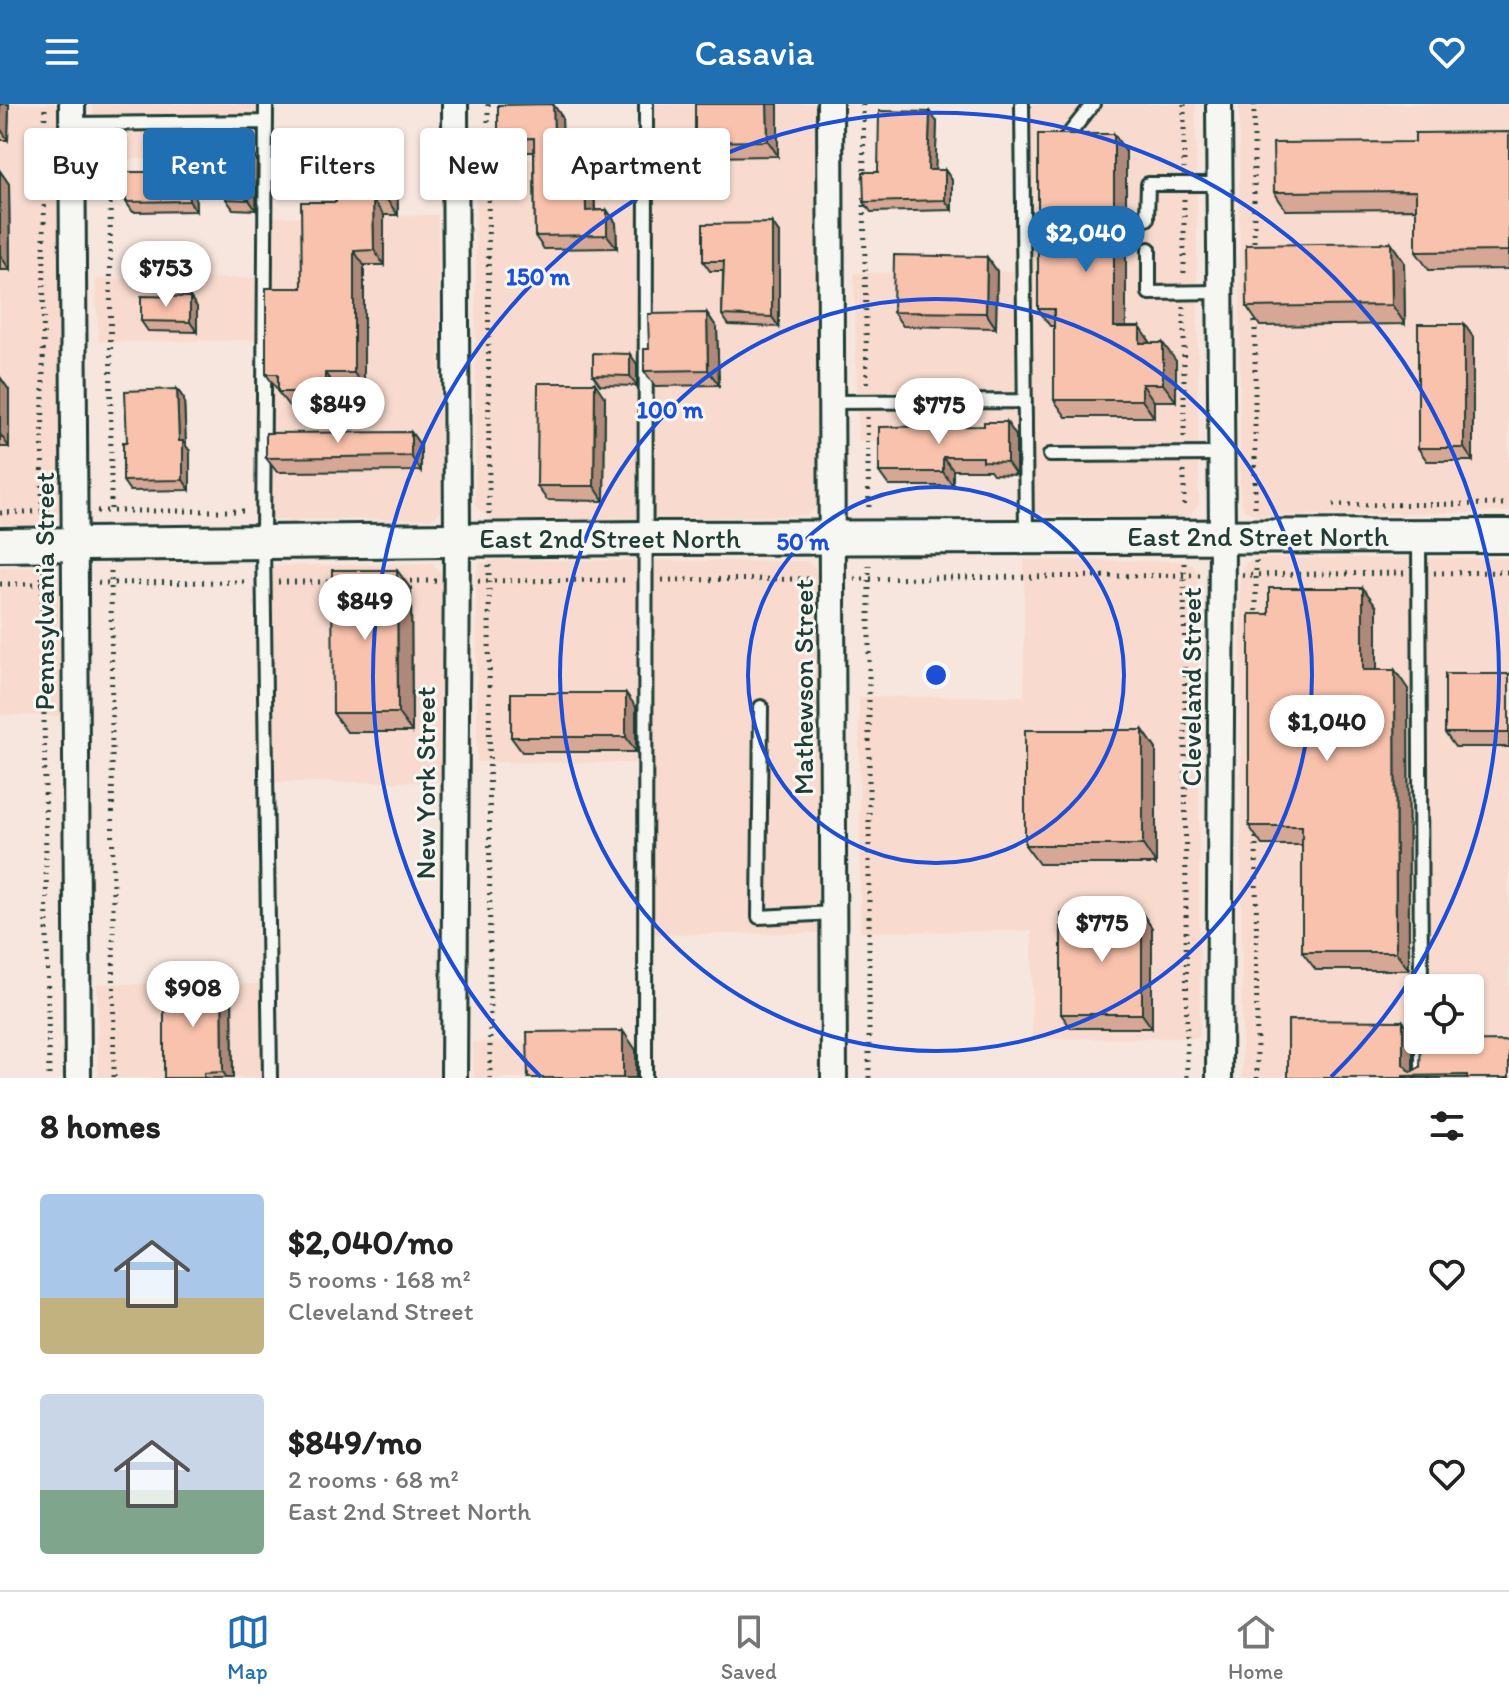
<!DOCTYPE html>
<meta charset="utf-8">
<style>
:root{--surface:#fff;--page:#f6f6f6;--text:#222;--muted:#767676;--line:#e0e0e0;--accent:#1f6fb2}
body{margin:0;font-family:Itim,sans-serif;background:var(--page);color:var(--text);height:100vh;display:flex;flex-direction:column;font-size:30px;white-space:nowrap}
*{box-sizing:border-box;margin:0}
p{font-size:26px;color:var(--muted)}
.icon{flex:none;width:44px;height:44px;fill:none;stroke:currentColor;stroke-width:2;stroke-linecap:round;stroke-linejoin:round}
.map{position:relative;height:974px;overflow:hidden}
.drawer{display:flex;flex-direction:column;background:var(--surface);flex:1}
.drawer>*{flex:none}
.guide{position:absolute;left:24px;top:24px;width:800px;height:72px;display:flex;gap:16px}
.controls{position:absolute;left:1404px;top:870px;display:grid;gap:16px}
.controls a{display:grid;place-items:center;width:80px;height:80px;border-radius:8px;background:var(--surface);box-shadow:0 2px 6px #0004;font-size:40px}
.price{position:absolute;translate:-50% -68px;padding:0 18px;border-radius:28px;background:#fff;color:#222;font-size:26px;line-height:52px;filter:drop-shadow(0 2px 4px #0008)}
.price::after{content:'';position:absolute;left:50%;top:48px;width:24px;height:18px;margin-left:-12px;background:inherit;clip-path:polygon(0 0,100% 0,50% 100%)}
.price.active{background:var(--accent);color:#fff}
ul{padding:0;list-style:none}
li{display:flex;align-items:center;gap:24px;height:200px;padding:0 40px}
li span{display:grid;place-items:center;flex:none;width:224px;height:160px;border-radius:8px;color:#555}
li>.icon{margin-inline-start:auto}
span .icon{width:96px;height:96px;fill:#fffc;stroke-width:1}
li b{font-size:34px}
h2{display:flex;justify-content:space-between;align-items:center;height:96px;padding:0 40px;font-size:34px}
.chip{padding:0 28px;border-radius:8px;background:var(--surface);box-shadow:0 2px 6px #0004;font-size:28px;line-height:72px}
.chip.active{background:var(--accent);color:#fff}
header{display:flex;justify-content:space-between;align-items:center;height:104px;padding:0 40px;background:var(--accent);color:#fff;font-size:36px;font-weight:600}
.tabs{display:flex;justify-content:space-around;align-items:center;height:112px;border-top:2px solid var(--line);background:var(--surface);font-size:22px;color:var(--muted)}
.tabs a{display:grid;justify-items:center;gap:4px}
.tabs .active{color:var(--accent)}
.map>svg:first-child{display:block}
.built{fill:#f8dbce;fill-rule:evenodd}
.lines{fill:none;stroke-linecap:round;stroke-linejoin:round}
.lane-casing{stroke:#1f3d34;stroke-width:18}
.street-casing{stroke:#1f3d34;stroke-width:30}
.secondary-casing{stroke:#1f3d34;stroke-width:38}
.path{stroke:#1f3d34;stroke-width:5;stroke-dasharray:2 6;stroke-linecap:butt}
.lane{stroke:#f6f6f2;stroke-width:12}
.street{stroke:#f6f6f2;stroke-width:24}
.secondary{stroke:#f6f6f2;stroke-width:32}
.wall{fill:#d6a794;stroke:#1f3d34;stroke-width:2}
.shaded-wall{fill:#ae8878;stroke:#1f3d34;stroke-width:2}
.building{fill:#f9c2ac;stroke:#1f3d34;stroke-width:2}
.ring{fill:none;stroke:#1d4ed8;stroke-width:4}
.labels{text-anchor:middle;dominant-baseline:central;stroke-width:6;stroke-linejoin:round;paint-order:stroke}
.street-label{font-size:28px;fill:#1f3d34;stroke:#f6f6f2}
.centre{fill:#1d4ed8;stroke:#f6f6f2;stroke-width:4}
.ring-label{font-size:24px;text-anchor:middle;font-weight:bold;fill:#1d4ed8;stroke:#f6f6f2;stroke-width:6;stroke-linejoin:round;paint-order:stroke}
</style>
<header><svg class="icon" aria-label="menu" viewBox="0 0 24 24"><path d="M4 6h16M4 12h16M4 18h16"/></svg>Casavia<svg class="icon" aria-label="heart" viewBox="0 0 24 24"><path d="M12 20l-8-8c-3-5 5-10 8-4 3-6 11-1 8 4z"/></svg></header>
<div class="map">
<svg width="1509" height="974" viewBox="0 0 1509 974">
<rect width="100%" height="100%" fill="#f7e6dd"/>
<filter id="ink" filterUnits="userSpaceOnUse"><feTurbulence type="fractalNoise" baseFrequency=".0125" numOctaves="2"/><feDisplacementMap in="SourceGraphic" scale="16" xChannelSelector="R" yChannelSelector="G"/><feConvolveMatrix kernelMatrix="1 2 1 2 8 2 1 2 1" color-interpolation-filters="sRGB"/></filter>
<g filter="url(#ink)">
<!-- built -->
<path class="built" d="M0 0H59L60 407 40 421H0Z
M93 0H271V55H94Z
M650 0H818L817 403 808 411 794 412 493 417 475 402 476 56 649 53Z
M1013 0H1196L1199 400 1190 411 1176 415 1017 410 1016 336 858 337 854 169 1014 167Z
M1239 0H1509V408L1257 412 1244 406 1240 394Z
M438 111 441 405 436 413 425 415 263 416 260 236 99 238 95 175 262 174V113Z
M1257 454H1509V974H1242L1240 470 1246 459ZM1418 884H1470V936H1418Z
M493 456 807 457 817 465 818 829 643 831 637 659 477 658 476 470 480 459Z
M1024 456 1182 457 1191 460 1198 467 1200 934 1032 935V827L860 828 859 593 1024 592Z
M433 459 445 476 446 678H265L263 462Z
M45 462 54 465 59 475 61 612 0 611V463Z
M97 880H276L277 974H98Z
M653 936V974H474L473 938Z"/>
<g class="lines">
<defs>
<path id="lane" d="M266 0 263 437 270 974
M1022 0 1026 432
M72 20 265 18
M1066 34 1093 0
M1147 115 1148 80H1219
M1149 145V189L1220 188
M831 298 1025 297
M1050 351 1221 350
M1419 435 1421 884
M761 603 759 813 834 809
M1422 936V974
M645 974 646 0"/>
<path id="street" d="M72 0 78 974
M830 0 834 974
M1219 0 1222 432 1219 974
M454 974 457 435 455 0"/>
<path id="secondary" d="M0 441 644 434 1509 432"/>
</defs>
<!-- lane casing -->
<use href="#lane" class="lane-casing"/>
<!-- street casing -->
<use href="#street" class="street-casing"/>
<!-- secondary casing -->
<use href="#secondary" class="secondary-casing"/>
<!-- path -->
<path class="path" d="M488 0 489 411
M863 0 864 75
M1184 0V65
M1254 0V147
M110 35 111 409
M864 93 867 283
M1184 95V173
M1184 203V333
M1255 209V407
M867 313 869 407
M1184 367V405
M1333 401 1509 400
M42 407 45 0
M97 407H247
M0 409 51 407
M1256 457V515
M1184 459 1187 974
M489 461 490 974
M42 465 49 974
M111 467 114 974
M1434 469 1509 468
M1242 471 1404 469
M854 475 1200 471
M662 476 808 475
M402 477H436
M478 477 628 476
M278 478H336
M98 479 248 478
M0 480H52
M1256 725 1257 974
M869 974V461"/>
<!-- lane -->
<use href="#lane" class="lane"/>
<!-- street -->
<use href="#street" class="street"/>
<!-- secondary -->
<use href="#secondary" class="secondary"/>
</g>
<!-- wall -->
<path class="wall" d="M0 0H9L8 36H0Z
M553 0 562 13 563 61 594 74 595 106H607L616 119 617 144 544 145 535 132 534 48H508L498 35Z
M695 0H778V52L705 53 695 38Z
M937 18 935 66H945L952 76V106L871 108 864 98 878 68Z
M1509 28V165L1429 166 1416 148V105L1286 106 1274 88 1415 38Z
M1126 48V223H1140L1151 239 1176 257V297H1154V313H1066L1054 296V222H1050L1038 205Z
M257 56 256 106 233 105 226 95 227 75 193 74 195 78 196 107 133 108 126 98 183 68 180 64Z
M387 56 397 71 398 111H384V161H364V284H336V302H289L278 288V285H277L266 270 336 98Z
M0 67 9 80 10 166H0Z
M772 119 779 129V223L729 221 722 211 723 167H710L703 157Z
M1391 139 1404 158 1405 220 1260 222 1247 203Z
M987 153 997 167 996 224 903 222 893 208Z
M190 193 197 203V228L148 227 141 217Z
M707 209 717 224 719 281 655 282 644 267Z
M1464 220 1473 233V357H1427L1418 344Z
M637 260V282L600 281 593 271Z
M0 273 9 286V343H0Z
M177 285 184 295 186 342 190 347V386L130 387 123 377 127 338Z
M605 294 604 397 547 396 537 382Z
M411 328 421 342V367L277 368 266 354Z
M1016 332V371L993 370 990 366H953V382H889L879 368Z
M1363 484 1377 503V566L1408 585 1409 866H1316L1302 848V741H1262L1249 722 1269 510Z
M411 485 412 628H347L333 609Z
M1509 570V643H1455L1445 629Z
M636 603V648H522L511 633Z
M1143 626 1156 645V760H1039L1025 741Z
M1142 809 1152 824V924H1071L1061 910Z
M222 878 232 892 233 974H164Z
M1403 917 1413 931V967L1509 974H1288Z"/>
<!-- shaded-wall -->
<path class="shaded-wall" d="M0 0H9L8 36 0 24Z
M553 0 562 13 564 74 555 61Z
M767 0H778V52L768 37Z
M930 8 937 18 935 76 928 66Z
M1114 30 1126 48V241L1114 223Z
M250 46 257 56 256 106 249 96Z
M387 56 397 71 398 111 387 96Z
M585 60 594 74 595 120 586 107Z
M945 66 952 76V106L945 96Z
M0 67 9 80 10 166 0 151Z
M188 68 195 78 196 107 189 97Z
M373 97 384 111V161L374 146Z
M607 106 616 119 617 144 607 131Z
M772 119 779 129V223L772 213Z
M1391 139 1404 158 1405 220 1392 201Z
M354 147 364 161V284L354 269Z
M987 153 997 167 996 224 986 209Z
M190 193 197 203V228L190 218Z
M707 209 717 224 719 281 708 266Z
M1464 220 1473 233V357L1464 344Z
M1140 223 1152 241 1140 239Z
M1163 239 1176 257V297L1163 280Z
M630 250 637 260V282L630 272Z
M325 269 336 284V302L325 288Z
M0 273 9 286V343L0 330Z
M595 279 605 294 604 397 594 382Z
M1142 280 1154 297V313L1142 296Z
M177 285 184 295 186 342 190 347V386L183 376 179 337Z
M1007 318 1016 332V371L1007 358Z
M411 328 421 342V367L411 352Z
M943 353 953 366V382L943 368Z
M397 466 411 485 412 628 398 609Z
M1363 484 1377 503V585L1363 566Z
M1395 566 1408 585 1409 866 1396 848Z
M626 589 636 603V648L626 633Z
M1143 626 1156 645V760L1143 741Z
M1142 809 1152 824V924L1142 910Z
M222 878 232 892 233 974H227L223 968Z
M1403 917 1413 931V971L1403 960Z
M623 927 636 946V974H623Z"/>
<!-- building -->
<path class="building" d="M553 0 555 61 585 60 586 107 607 106V131L535 132 534 34 498 35V1Z
M695 0H767L768 37 695 38Z
M879 7 930 8 928 66H945V96L864 98 863 68H878Z
M1509 28V147L1416 148V87L1274 88 1273 39 1415 38V29Z
M1038 30H1114V223H1140V239H1163V280H1142V296H1054V205H1038Z
M180 45 250 46 249 96 226 95 227 65 180 64Z
M335 56H387V96L373 97 374 146 354 147V269H325V288H278V270H266V184H302L301 98H336Z
M126 68H188L189 97 126 98Z
M772 119V213L722 211 724 157H703V120Z
M1391 139 1392 201 1247 203 1246 141Z
M894 151 987 153 986 209 893 208Z
M141 192 190 193V218L141 217Z
M707 209 708 266 644 267V245H649L648 210Z
M1418 220H1464V344H1418Z
M593 249 630 250V272L593 271Z
M538 279H595L594 382H537Z
M177 285 179 337H183V376L123 377V338H127L125 287Z
M984 318H1007V358L983 357V353H943V368H879V323L984 322Z
M411 328V352L266 354V329Z
M332 466H397L398 609H333Z
M1269 484H1363V566H1395L1396 848H1302V722H1249V510H1269Z
M1445 570H1509V629H1445Z
M511 589H626V633H511Z
M1025 626H1143V741H1025Z
M1061 809H1142V910H1061Z
M164 878H222L223 968 204 969V974H164Z
M1288 916 1403 917V960L1411 968 1420 963 1421 938 1509 937V974H1467V971L1403 972V974H1288Z
M623 927V974H528L527 928Z"/>
</g>
<!-- distance rings -->
<g class="ring">
<circle cx="936" cy="571" r="188"/>
<circle cx="936" cy="571" r="376"/>
<path d="M541 973A563 563 0 1 1 1331 973"/>
</g>
<g class="labels">
<!-- street labels -->
<g class="street-label">
<text x="1258" y="432">East 2nd Street North</text>
<text x="610" y="434">East 2nd Street North</text>
<text transform="translate(44 487) rotate(-90)">Pennsylvania Street</text>
<text transform="translate(803 583) rotate(-90)">Mathewson Street</text>
<text transform="translate(1191 583) rotate(-90)">Cleveland Street</text>
<text transform="translate(425 679) rotate(-90)">New York Street</text>
</g>
</g>
<circle cx="936" cy="571" r="12" class="centre"/>
<g class="ring-label">
<text x="538" y="181">150 m</text>
<text x="670" y="314">100 m</text>
<text x="803" y="446">50 m</text>
</g>
</svg>
<div class="controls">
<a><svg class="icon" aria-label="locate" viewBox="0 0 24 24"><circle cx="12" cy="12" r="6"/><path d="M12 2v4M12 18v4M2 12h4M18 12h4"/></svg></a>
</div>
<b class="price active" style="left:1086px;top:170px">$2,040</b>
<b class="price" style="left:166px;top:205px">$753</b>
<b class="price" style="left:338px;top:341px">$849</b>
<b class="price" style="left:939px;top:342px">$775</b>
<b class="price" style="left:365px;top:538px">$849</b>
<b class="price" style="left:1327px;top:659px">$1,040</b>
<b class="price" style="left:1102px;top:860px">$775</b>
<b class="price" style="left:193px;top:925px">$908</b>
<div class="guide">
<a class="chip">Buy</a>
<a class="chip active">Rent</a>
<a class="chip">Filters</a>
<a class="chip">New</a>
<a class="chip">Apartment</a>
</div>
</div>
<section class="drawer">
<h2>8 homes<svg class="icon" aria-label="filters" viewBox="0 0 24 24"><path d="M4 7h16M4 17h16"/><circle cx="9" cy="7" r="2"/><circle cx="15" cy="17" r="2"/></svg></h2>
<ul>
<li><span style="background:linear-gradient(#a9c7e8 65%,#c2b280 0)"><svg class="icon" aria-label="home" viewBox="0 0 24 24"><path d="M3 11l9-7 9 7M6 9v11h12V9"/></svg></span><div><b>$2,040/mo</b><p>5 rooms · 168 m²</p><p>Cleveland Street</p></div><svg class="icon" aria-label="heart" viewBox="0 0 24 24"><path d="M12 20l-8-8c-3-5 5-10 8-4 3-6 11-1 8 4z"/></svg></li>
<li><span style="background:linear-gradient(#c9d6e8 60%,#7fa58c 0)"><svg class="icon" aria-label="home" viewBox="0 0 24 24"><path d="M3 11l9-7 9 7M6 9v11h12V9"/></svg></span><div><b>$849/mo</b><p>2 rooms · 68 m²</p><p>East 2nd Street North</p></div><svg class="icon" aria-label="heart" viewBox="0 0 24 24"><path d="M12 20l-8-8c-3-5 5-10 8-4 3-6 11-1 8 4z"/></svg></li>
</ul>
</section>
<nav class="tabs">
<a class="active"><svg class="icon" aria-label="map" viewBox="0 0 24 24"><path d="M3 6l6-2 6 2 6-2v14l-6 2-6-2-6 2zM9 4v14M15 6v14"/></svg>Map</a>
<a><svg class="icon" aria-label="saved" viewBox="0 0 24 24"><path d="M7 4h10v16l-5-4-5 4z"/></svg>Saved</a>
<a><svg class="icon" aria-label="home" viewBox="0 0 24 24"><path d="M3 11l9-7 9 7M6 9v11h12V9"/></svg>Home</a>
</nav>
